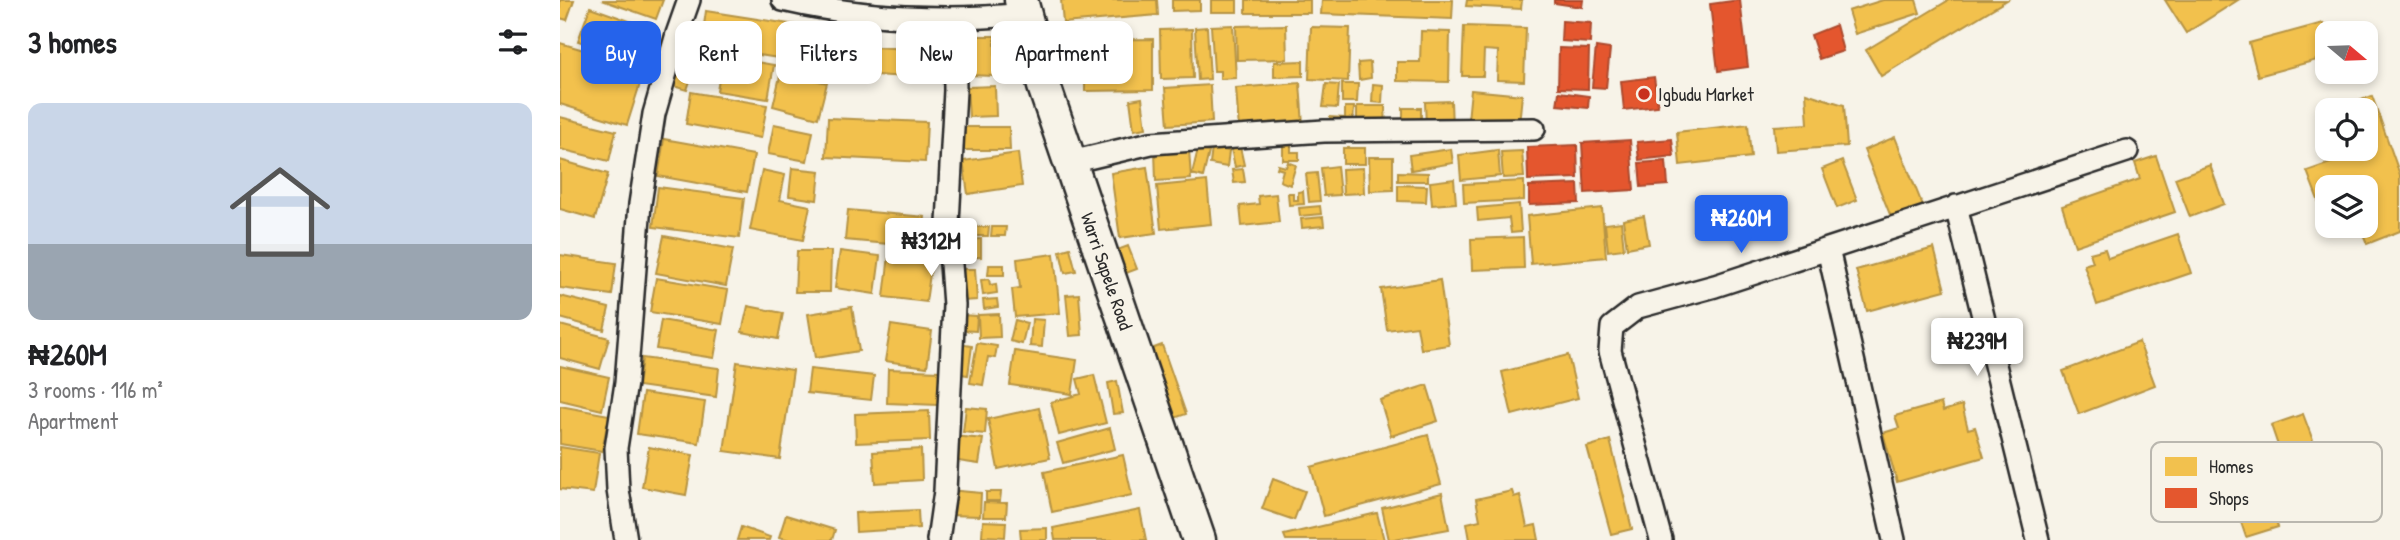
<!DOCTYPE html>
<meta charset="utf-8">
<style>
:root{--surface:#fff;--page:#f6f6f6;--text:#202124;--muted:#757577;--accent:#2563eb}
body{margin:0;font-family:"Patrick Hand",sans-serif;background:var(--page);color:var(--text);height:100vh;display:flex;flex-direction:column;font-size:26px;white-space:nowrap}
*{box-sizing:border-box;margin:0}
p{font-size:23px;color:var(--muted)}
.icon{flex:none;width:38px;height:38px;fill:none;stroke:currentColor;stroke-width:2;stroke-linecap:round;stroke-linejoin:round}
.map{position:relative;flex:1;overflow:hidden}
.sheet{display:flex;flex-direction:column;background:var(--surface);width:560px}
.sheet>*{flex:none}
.hud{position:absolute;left:21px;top:21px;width:665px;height:63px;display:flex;gap:14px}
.needle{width:46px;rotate:109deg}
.controls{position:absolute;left:1755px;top:21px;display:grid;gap:14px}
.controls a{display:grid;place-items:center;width:63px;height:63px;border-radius:14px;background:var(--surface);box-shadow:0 4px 10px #0003;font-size:35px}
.price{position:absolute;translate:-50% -60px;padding:0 16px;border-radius:7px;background:#fff;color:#222;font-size:23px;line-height:46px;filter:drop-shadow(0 2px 4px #0008)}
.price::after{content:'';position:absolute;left:50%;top:42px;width:21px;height:16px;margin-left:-10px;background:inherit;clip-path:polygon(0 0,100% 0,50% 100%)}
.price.current{background:var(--accent);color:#fff}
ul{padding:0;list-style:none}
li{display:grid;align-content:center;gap:14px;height:371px;padding:0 28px}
li span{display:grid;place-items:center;height:217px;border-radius:14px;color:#555}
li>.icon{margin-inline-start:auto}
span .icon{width:126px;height:126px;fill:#fffc;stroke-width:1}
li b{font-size:30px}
h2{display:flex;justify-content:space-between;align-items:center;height:84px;padding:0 28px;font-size:30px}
.chip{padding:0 24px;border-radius:14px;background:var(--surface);box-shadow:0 4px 10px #0003;font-size:24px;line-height:63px}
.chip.current{background:var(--accent);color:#fff}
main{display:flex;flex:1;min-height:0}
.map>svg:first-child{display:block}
.homes{fill:#f2c14e;stroke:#b69444;stroke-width:2}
.shops{fill:#e4572e;stroke:#ac4a2d;stroke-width:2}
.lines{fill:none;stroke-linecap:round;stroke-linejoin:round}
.minor-casing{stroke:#2b2b2b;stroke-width:26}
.highway-casing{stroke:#2b2b2b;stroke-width:37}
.minor{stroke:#f7f3e8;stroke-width:21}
.highway{stroke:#f7f3e8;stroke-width:32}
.poi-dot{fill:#c8321e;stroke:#f7f3e8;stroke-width:2.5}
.labels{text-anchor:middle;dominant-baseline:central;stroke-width:7;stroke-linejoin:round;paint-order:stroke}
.poi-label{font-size:19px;fill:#2b2b2b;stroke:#f7f3e8;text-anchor:start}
.street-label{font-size:19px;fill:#2b2b2b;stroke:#f7f3e8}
.key{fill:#f7f3e8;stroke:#bab7af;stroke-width:2}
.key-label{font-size:19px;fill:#2b2b2b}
</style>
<main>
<section class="sheet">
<h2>3 homes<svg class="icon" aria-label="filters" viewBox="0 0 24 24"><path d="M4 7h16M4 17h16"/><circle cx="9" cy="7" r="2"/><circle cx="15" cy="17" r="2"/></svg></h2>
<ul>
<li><span style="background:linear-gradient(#c9d6e8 65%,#9aa5b1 0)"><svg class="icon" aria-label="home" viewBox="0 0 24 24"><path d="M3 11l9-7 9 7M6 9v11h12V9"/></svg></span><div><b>₦260M</b><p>3 rooms · 116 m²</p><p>Apartment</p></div></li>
</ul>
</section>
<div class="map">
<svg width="1840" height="540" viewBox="0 0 1840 540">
<rect width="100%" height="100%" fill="#f7f3e8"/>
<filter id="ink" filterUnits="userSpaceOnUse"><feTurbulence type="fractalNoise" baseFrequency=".0143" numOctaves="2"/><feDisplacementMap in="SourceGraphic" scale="14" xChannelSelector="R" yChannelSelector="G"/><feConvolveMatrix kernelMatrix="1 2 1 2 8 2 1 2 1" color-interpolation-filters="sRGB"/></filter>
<g filter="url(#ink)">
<!-- homes -->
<path class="homes" d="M0 0H14L7 20 0 18Z
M42 0H103L96 19Z
M501 0H597L598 15 503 23Z
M612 0H640V10L612 11Z
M651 0H677V12H651Z
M686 0H750V13H686Z
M762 0H893L892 19 761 14Z
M907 0H962L961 9 906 6Z
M1323 0H1356L1360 13 1295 34 1288 11Z
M1389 0H1447L1321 76 1306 50Z
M1605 0H1678L1626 33Z
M30 7 95 30 83 64 18 41Z
M146 11 275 31 270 66 141 46Z
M1763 23 1768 42V57L1698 76 1689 43Z
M673 25 676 78 660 79V71H654L651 26Z
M726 25 727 59 677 60 676 26Z
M904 26 966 28 964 81 937 80 938 51 924 50 923 76H902Z
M647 27 650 79 638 80 635 28Z
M751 27 790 28 788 81 749 79Z
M632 29 633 78 601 79 600 30Z
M861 31 890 32 889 82 837 81V62H860Z
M407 36H435V76L406 75Z
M593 39V90L525 91V40Z
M0 43 85 68 67 125 0 104Z
M284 45 347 49 346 77 283 73Z
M163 56 214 65 208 99 157 91Z
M743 61V76L714 77V62Z
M810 62 811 78 799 80 798 63Z
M117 64 134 69 127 90 110 85Z
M221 72 267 83 258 118 213 106Z
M740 83 743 125 679 130 676 88Z
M766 84 779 85 777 108 763 107Z
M782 84H798L797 102H782Z
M813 84 823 85 822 103 812 102Z
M650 85 652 122 608 125 605 88Z
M435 86 436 116 409 117 407 87Z
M911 90 962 95 959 124 908 120Z
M131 92 207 105 201 138 126 124Z
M1246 93 1284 105 1287 146 1216 151 1214 126 1248 124Z
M1812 96 1840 175V231L1807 244 1800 226H1806V187H1768V211L1763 213 1747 171 1773 162 1769 149H1806V110H1774Z
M582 98 586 128 574 130 570 100Z
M891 101 892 126 866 127 865 102Z
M797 106H825L826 128 797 129Z
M785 107H794L793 127 770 126V117L785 118Z
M843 108H861V128H843Z
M1768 113V146L1757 117Z
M0 117 56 131 49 161 0 149Z
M268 118 367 122 365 162 266 157Z
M214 124 253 132 247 161 208 154Z
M1188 124 1191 157 1120 165 1117 132Z
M404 127H449L450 150H404Z
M1335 137 1364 209 1333 222 1304 150Z
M104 139 194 155 187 192 98 176Z
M723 143H731V152H739V160H723Z
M680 147 684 165 675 167 671 149Z
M652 148 669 151 667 167 650 164Z
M783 148H805V164H783Z
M629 149 631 179 596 181 595 150Z
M638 149 649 152 643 177 632 174Z
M891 149 893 163 851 170 849 155Z
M938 150 940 176 901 180 899 155Z
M962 151 964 177 943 178 941 152Z
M458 153 462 186 408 194 403 161Z
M1596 156 1615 212 1515 246 1502 206 1580 179 1575 163Z
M809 157H833V190L810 191Z
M0 160 48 174 35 219 0 209Z
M1282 161 1297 200 1277 208 1262 169Z
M728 162 736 165 730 185 720 181 723 170 717 168 718 165 726 167Z
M1650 165 1664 204 1630 217 1615 178Z
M777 166 780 195 764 196 761 168Z
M587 167 596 233 560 238 551 173Z
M232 168 260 171 257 200 229 196Z
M803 168 804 193 783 194 782 169Z
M683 169 685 182 674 183 672 170Z
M202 170 225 175 220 200 250 206 243 240 190 230Z
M838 172 868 173V181H838Z
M757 173 760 201 749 202 746 174Z
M894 179 896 203 872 205 870 182Z
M647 181 651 224 601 229 597 186Z
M964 181V200L904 203 903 184Z
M838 185 867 186 866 202 838 201Z
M98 187 184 198 179 238 93 227Z
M743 191 744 204 729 205 728 193H733V200H738V192Z
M716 194 719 222 682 226 680 206 699 204 698 196Z
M959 204 961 232 951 233 949 218 918 221 917 208Z
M760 206 761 214 740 216 739 208Z
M1042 208 1046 257 971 264 967 216Z
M288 210 365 217 361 247 285 240Z
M1084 216 1089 244 1067 248 1063 220Z
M763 217 764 226 742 228 741 219Z
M1061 222 1064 249 1048 251 1045 224Z
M415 227H429L428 236H414Z
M432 227H446L445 236H431Z
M1618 234 1631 273 1537 305 1524 265 1533 262 1530 253 1545 249 1548 258Z
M104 236 173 249 166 286 96 273Z
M963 237 964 268 912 270 911 239Z
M421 239V257L403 258 402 240Z
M568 246 577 269 561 275 552 252Z
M510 248 516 271 505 273 500 251Z
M1374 248 1385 290 1307 311 1296 270Z
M237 251H271L270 292H235Z
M280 251 320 256 315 294 275 288Z
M494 254 500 313 455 317 452 289 460 288 457 259Z
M0 255 56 263 52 295 0 288Z
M329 255 372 260 366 302 324 297Z
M429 265H444V275H428Z
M401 269H415L417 300 403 301Z
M96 278 168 290 162 324 90 312Z
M429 279 430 285 436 284 437 293 423 295 421 280Z
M880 280 889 345 861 349 857 326 827 330 821 289Z
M519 294 522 335 510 336 506 295Z
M0 296 49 308 44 330 0 318Z
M437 299 438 307 424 309 423 300Z
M188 306 223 313 218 339 182 332Z
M292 307 299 351 255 358 248 314Z
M439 314 440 337 419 338 418 315Z
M400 315 417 316 416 331 399 330Z
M472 319 484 320 482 347 470 346Z
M101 320 159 330 154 358 96 349Z
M455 320 467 323 462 344 450 341Z
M0 325 49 338 40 369 0 358Z
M331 325 372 331 367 367 325 361Z
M1579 342 1595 385 1519 414 1503 371Z
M417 343 437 346 435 358 428 357 423 385 410 383Z
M398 344 412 346 408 375 394 373Z
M602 345 626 414 609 420 585 351Z
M455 351 517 360 512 394 450 385Z
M1008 355 1018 398 952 415 942 372Z
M82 358 159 368 156 397 78 386Z
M177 362 233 370 220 459 164 451Z
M0 366 49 377 42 410 0 400Z
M250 369 314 376 311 400 247 393Z
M328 369 380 371 378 405 327 403Z
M534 375 546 423 499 435 491 402 521 394 517 379Z
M557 381 563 413 553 414 548 383Z
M867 385 878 421 831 436 820 400Z
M83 393 145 402 139 443 77 434Z
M1381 403 1383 411 1402 405 1408 429 1415 427 1424 457 1337 482 1323 433 1339 428 1335 416Z
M0 406 49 415 42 451 0 444Z
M406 407 427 409 425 434 403 432Z
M479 408 490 458 438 469 428 419Z
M369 411 370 440 296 443 295 414Z
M1743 414 1758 454 1725 466 1711 425Z
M550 428 555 449 503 463 497 443Z
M868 435 881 484 764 516 751 467Z
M394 436 423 439 419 464 391 460Z
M1050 440 1072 529 1051 534 1027 447Z
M0 447 39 453 33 493 0 489Z
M89 447 133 455 126 495 82 487Z
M361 449 362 480 315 483 313 452Z
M563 455 572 495 492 512 484 472Z
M713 479 745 491 734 520 702 509Z
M1702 479 1718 527 1686 537 1670 490Z
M388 490 421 493 420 516 388 515Z
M952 491 954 497 960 495 967 527 976 525 979 540H910L907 523 920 520 916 499Z
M426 492H441L440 501H426Z
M882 493 889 529 829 540 822 508Z
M424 502 447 503 446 517H423Z
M358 510 359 528 296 532 295 513Z
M580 510 586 540H495L493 528Z
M817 513 824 540H726L724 535Z
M226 515 275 530 272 540H230L219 537Z
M423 521 446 522 445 537 422 536Z
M181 527 210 537 209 540H177Z
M487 528V540H461L460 529Z"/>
<!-- shops -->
<path class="shops" d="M994 0H1023L1022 7 994 3Z
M1180 0 1188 67 1158 71 1150 4Z
M1002 21 1031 23 1030 43 1001 41Z
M1276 25 1283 51 1259 59 1251 35Z
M1036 47 1050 49 1046 88 1032 87Z
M999 48 1029 49 1028 89 998 88Z
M1094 77 1098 106 1064 110 1061 81Z
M999 92 1029 96 1028 108 997 105Z
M1112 139 1114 156 1079 160 1077 142Z
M1070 140 1074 190 1025 193 1022 143Z
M1017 145 1018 178 968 180 967 147Z
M1106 161 1108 185 1081 187 1079 163Z
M1018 184 1019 203 969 205V186Z"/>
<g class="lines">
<defs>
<path id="minor" d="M223 0C301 18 385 22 465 14
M511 162 591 143 764 131 974 129
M1396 206 1478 540
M1268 249 1334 540
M66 540 58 490 56 448 66 383 80 204 94 114 117 34 129 0
M378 540 385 491 394 305 388 223 395 90 394 19
M1101 540 1050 351 1052 327 1078 307 1155 286 1567 151"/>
<path id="highway" d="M461 0 484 86 639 540"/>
</defs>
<!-- minor casing -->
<use href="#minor" class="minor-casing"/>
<!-- highway casing -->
<use href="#highway" class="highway-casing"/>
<!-- minor -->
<use href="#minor" class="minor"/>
<!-- highway -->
<use href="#highway" class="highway"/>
</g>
</g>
<!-- markers -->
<circle class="poi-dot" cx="1084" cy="94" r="7"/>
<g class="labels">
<!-- poi labels -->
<g class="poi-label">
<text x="1098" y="94">Igbudu Market</text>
</g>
<!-- street labels -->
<g class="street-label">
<text transform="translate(547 271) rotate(71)">Warri Sapele Road</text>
</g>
</g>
<!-- legend -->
<rect x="1591" y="442" width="231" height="80" rx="10" class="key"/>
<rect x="1605" y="457" width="32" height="19" fill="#f2c14e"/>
<rect x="1605" y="488" width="32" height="20" fill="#e4572e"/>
<g class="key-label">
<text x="1649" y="473">Homes</text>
<text x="1649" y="505">Shops</text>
</g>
</svg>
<div class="controls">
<a><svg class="needle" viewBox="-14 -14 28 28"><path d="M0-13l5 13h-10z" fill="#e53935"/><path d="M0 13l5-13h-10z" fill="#757577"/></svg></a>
<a><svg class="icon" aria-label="locate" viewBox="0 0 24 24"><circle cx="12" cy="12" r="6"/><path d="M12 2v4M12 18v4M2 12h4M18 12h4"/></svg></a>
<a><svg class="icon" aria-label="layers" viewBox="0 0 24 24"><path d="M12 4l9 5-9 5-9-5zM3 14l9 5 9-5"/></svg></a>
</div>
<b class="price current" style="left:1181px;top:255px">₦260M</b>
<b class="price" style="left:371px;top:278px">₦312M</b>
<b class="price" style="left:1417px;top:378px">₦239M</b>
<div class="hud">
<a class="chip current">Buy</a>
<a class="chip">Rent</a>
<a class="chip">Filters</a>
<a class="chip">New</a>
<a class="chip">Apartment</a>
</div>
</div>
</main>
